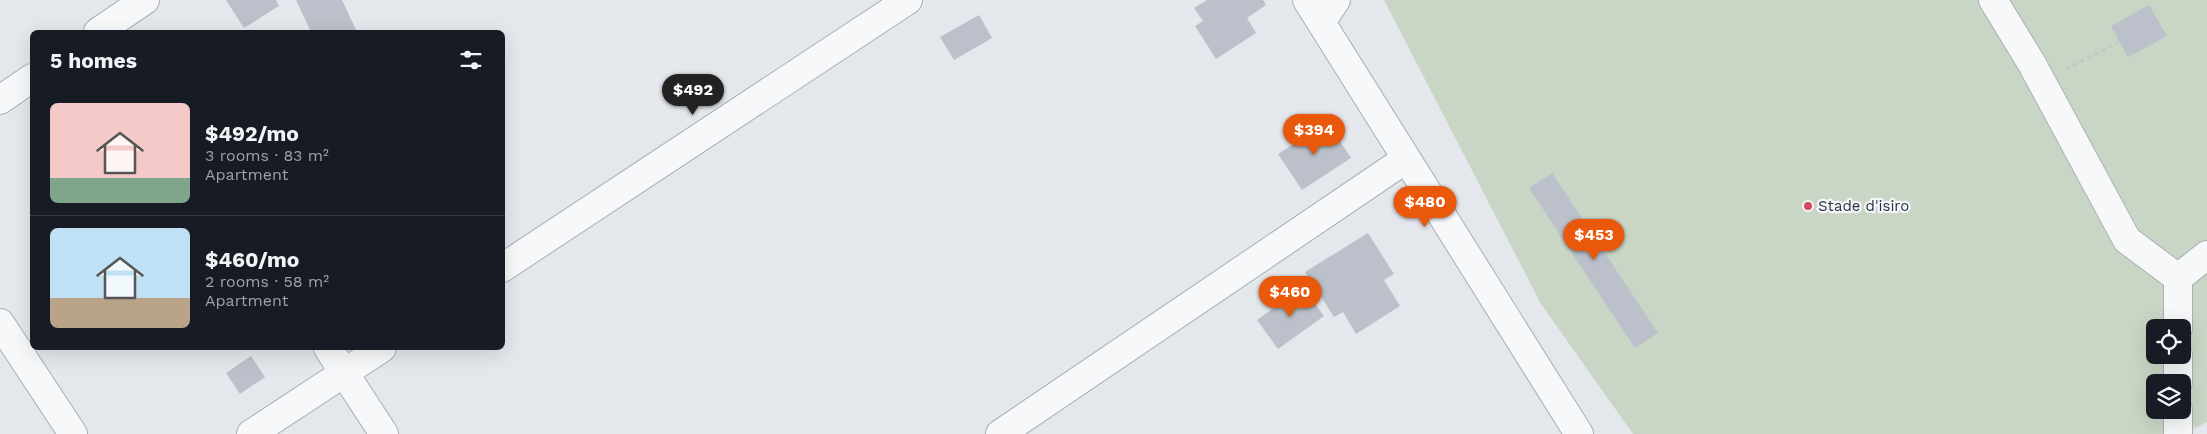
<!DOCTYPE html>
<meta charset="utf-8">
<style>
:root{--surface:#171b24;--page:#242831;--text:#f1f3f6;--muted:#9ea1a6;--line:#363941;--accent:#ea580c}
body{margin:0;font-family:"Work Sans",sans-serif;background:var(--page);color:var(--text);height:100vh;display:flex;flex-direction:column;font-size:19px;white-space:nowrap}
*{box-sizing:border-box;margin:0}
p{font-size:16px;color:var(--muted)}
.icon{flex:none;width:28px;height:28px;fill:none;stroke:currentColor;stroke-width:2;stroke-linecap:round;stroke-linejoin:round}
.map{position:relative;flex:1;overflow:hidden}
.drawer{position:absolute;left:30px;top:30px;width:475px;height:320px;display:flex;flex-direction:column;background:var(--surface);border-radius:8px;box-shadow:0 5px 20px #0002}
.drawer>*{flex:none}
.buttons{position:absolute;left:2146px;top:319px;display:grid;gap:10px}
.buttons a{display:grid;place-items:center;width:45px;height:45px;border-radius:8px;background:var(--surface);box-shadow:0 5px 20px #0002;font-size:25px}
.price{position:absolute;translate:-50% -42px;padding:0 11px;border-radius:18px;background:var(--accent);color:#fff;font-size:16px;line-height:32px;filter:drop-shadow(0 1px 2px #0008)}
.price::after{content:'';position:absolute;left:50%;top:30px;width:15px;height:11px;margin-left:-8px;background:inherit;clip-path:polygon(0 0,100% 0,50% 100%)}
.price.active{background:#222;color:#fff}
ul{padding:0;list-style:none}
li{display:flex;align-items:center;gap:15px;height:125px;padding:0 20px}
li+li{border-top:1px solid var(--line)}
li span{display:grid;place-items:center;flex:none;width:140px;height:100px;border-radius:8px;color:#555}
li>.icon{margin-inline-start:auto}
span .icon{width:60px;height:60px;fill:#fffc;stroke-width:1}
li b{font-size:21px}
h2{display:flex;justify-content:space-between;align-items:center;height:60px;padding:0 20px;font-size:21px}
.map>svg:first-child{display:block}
.green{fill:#c9d6c5;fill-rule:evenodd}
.building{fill:#bbc0ca}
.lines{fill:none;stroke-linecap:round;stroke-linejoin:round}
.street-casing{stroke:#a9aeb7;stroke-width:30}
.path{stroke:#c2c5cb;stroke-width:3;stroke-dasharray:4 4;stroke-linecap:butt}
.street{stroke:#f7f8fa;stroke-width:28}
.poi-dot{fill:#d1495b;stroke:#f4f6f9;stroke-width:2}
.labels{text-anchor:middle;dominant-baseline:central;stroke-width:4.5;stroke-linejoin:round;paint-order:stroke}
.poi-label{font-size:15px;fill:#2b3445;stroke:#f4f6f9;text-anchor:start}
</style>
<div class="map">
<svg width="2207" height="434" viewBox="0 0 2207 434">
<rect width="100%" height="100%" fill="#e4e7ec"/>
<!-- green -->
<path class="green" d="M1384 0H2207V422L2184 434H1633L1541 304ZM2155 328H2182V355H2155ZM2155 382H2182V410H2155Z"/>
<!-- building -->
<path class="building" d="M226 0H276L279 6 244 28Z
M296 0H342L357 32H311Z
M1207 0H1263L1266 5 1247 18 1256 33 1216 59 1195 26 1203 21 1194 8Z
M2149 5 2167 36 2128 57 2111 26Z
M979 15 992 38 954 60 940 37Z
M1327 122 1351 158 1302 190 1278 154Z
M1552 173 1658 333 1635 348 1529 188Z
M1368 233 1394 274 1384 280 1400 306 1356 334 1343 312 1334 317 1305 272Z
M1303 287 1324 316 1278 349 1257 320Z
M251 356 265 377 240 394 226 373Z"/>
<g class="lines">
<defs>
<path id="street" d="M1307 0 1579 434
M1993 0 2032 64 2127 240 2178 278 2207 255
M1321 22 1336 0
M98 32 145 0
M0 100 32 78
M502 268 908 0
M2178 278V328
M0 323 73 434
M328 348 384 434
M2178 355V382
M2178 410V434
M251 434 382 348
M1000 434 1406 159"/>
</defs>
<!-- street casing -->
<use href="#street" class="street-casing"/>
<!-- path -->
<path class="path" d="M2066 69 2119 42"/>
<!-- street -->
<use href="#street" class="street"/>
</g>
<!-- markers -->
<circle class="poi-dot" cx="1808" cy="206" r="5"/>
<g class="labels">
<!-- poi labels -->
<g class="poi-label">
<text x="1818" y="206">Stade d'isiro</text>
</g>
</g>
</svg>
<div class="buttons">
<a><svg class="icon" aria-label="locate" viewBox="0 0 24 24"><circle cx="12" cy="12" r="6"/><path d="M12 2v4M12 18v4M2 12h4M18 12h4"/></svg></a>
<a><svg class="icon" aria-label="layers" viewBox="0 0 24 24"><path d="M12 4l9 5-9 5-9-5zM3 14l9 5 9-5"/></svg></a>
</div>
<b class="price active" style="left:693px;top:116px">$492</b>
<b class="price" style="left:1314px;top:156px">$394</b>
<b class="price" style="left:1425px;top:228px">$480</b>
<b class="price" style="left:1594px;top:261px">$453</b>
<b class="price" style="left:1290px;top:318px">$460</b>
<section class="drawer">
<h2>5 homes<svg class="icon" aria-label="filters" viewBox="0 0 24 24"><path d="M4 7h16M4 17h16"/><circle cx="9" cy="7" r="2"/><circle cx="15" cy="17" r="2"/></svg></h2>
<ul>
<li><span style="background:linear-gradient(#f6c9c9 75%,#7fa58c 0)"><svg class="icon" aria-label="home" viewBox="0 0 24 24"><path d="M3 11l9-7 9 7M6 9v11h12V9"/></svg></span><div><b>$492/mo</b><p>3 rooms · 83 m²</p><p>Apartment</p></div></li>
<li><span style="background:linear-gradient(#bfe0f5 70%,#b9a48a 0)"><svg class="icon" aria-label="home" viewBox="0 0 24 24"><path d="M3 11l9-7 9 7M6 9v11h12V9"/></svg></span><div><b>$460/mo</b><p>2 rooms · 58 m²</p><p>Apartment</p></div></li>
</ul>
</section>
</div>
